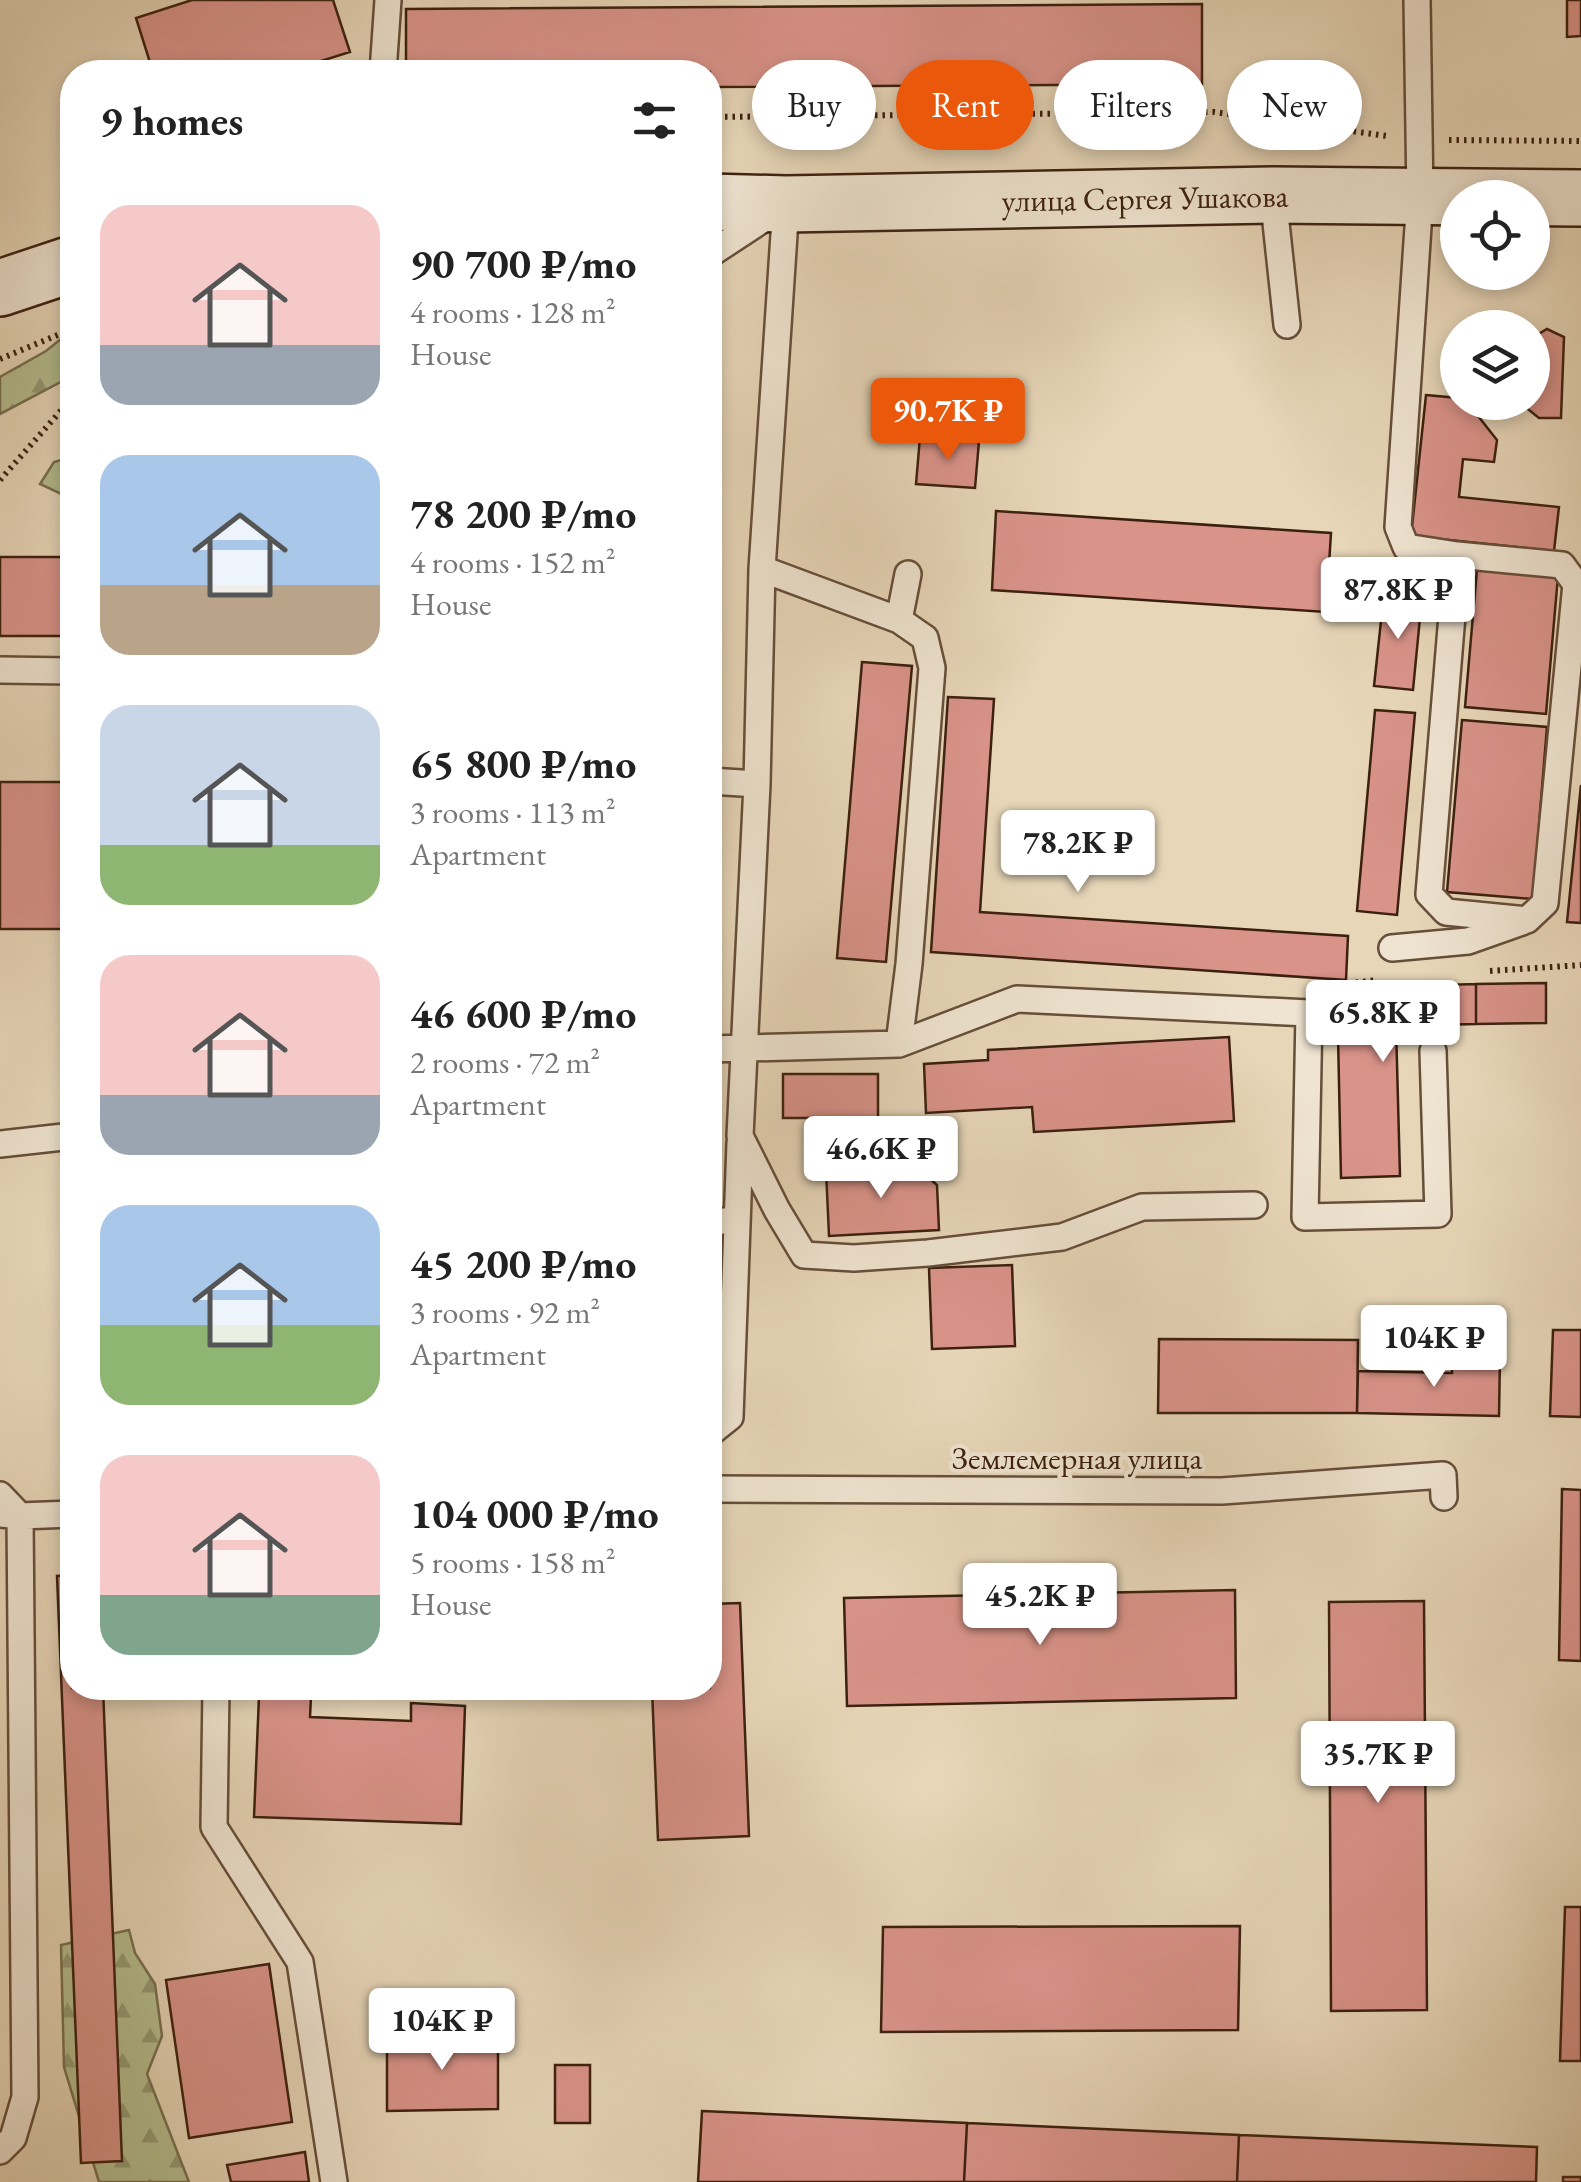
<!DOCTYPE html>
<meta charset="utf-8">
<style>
:root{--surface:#fff;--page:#f2f2f2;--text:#222;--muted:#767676;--accent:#ea580c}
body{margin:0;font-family:"EB Garamond",serif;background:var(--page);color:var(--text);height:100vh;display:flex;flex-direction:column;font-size:38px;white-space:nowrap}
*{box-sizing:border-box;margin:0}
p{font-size:32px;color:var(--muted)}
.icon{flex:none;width:55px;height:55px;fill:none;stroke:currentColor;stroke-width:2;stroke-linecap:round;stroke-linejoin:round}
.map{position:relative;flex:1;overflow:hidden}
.side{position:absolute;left:60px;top:60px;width:662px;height:1640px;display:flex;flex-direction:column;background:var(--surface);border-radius:40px;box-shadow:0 5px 15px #0003}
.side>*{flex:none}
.guide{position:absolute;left:752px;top:60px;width:678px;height:90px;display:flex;gap:20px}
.fabs{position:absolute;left:1440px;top:180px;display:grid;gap:20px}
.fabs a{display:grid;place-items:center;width:110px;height:110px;border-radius:50%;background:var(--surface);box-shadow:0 5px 15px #0003;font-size:50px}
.price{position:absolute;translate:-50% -85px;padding:0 22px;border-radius:10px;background:#fff;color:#222;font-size:32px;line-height:65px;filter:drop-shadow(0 2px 5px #0008)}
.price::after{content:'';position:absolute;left:50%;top:60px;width:30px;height:22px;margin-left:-15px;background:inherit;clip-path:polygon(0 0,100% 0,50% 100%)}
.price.on{background:var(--accent);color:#fff}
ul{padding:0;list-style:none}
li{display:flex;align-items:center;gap:30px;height:250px;padding:0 40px}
li span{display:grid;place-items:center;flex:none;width:280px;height:200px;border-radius:30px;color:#555}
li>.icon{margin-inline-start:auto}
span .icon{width:120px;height:120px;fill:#fffc;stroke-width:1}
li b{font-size:42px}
h2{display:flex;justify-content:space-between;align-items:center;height:120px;padding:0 40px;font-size:42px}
.chip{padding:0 35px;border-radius:45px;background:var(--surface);box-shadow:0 5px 15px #0003;font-size:35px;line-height:90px}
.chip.on{background:var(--accent);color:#fff}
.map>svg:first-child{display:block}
.forest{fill:url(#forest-firs);stroke:#786f50;stroke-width:2.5}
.building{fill:#d99389;stroke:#3c200f;stroke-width:2.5}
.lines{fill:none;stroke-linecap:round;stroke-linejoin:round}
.lane-casing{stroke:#674e39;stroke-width:30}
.secondary-casing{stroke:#3c200f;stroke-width:60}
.path{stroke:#3c200f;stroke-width:6;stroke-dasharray:2.5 5;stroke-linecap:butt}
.lane{stroke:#efe4d1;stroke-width:25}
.secondary{stroke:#efe4d1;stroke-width:55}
.labels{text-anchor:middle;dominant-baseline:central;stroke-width:8;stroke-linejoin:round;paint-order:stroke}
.street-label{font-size:32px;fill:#3c200f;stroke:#efe4d1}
</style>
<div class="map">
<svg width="1581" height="2182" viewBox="0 0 1581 2182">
<defs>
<pattern id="forest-firs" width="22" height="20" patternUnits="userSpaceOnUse" patternTransform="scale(2.5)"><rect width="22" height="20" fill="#b4be90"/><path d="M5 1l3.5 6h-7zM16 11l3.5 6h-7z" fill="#949a74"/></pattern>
</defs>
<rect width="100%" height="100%" fill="#e7d6b8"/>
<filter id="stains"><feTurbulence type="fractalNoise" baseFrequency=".002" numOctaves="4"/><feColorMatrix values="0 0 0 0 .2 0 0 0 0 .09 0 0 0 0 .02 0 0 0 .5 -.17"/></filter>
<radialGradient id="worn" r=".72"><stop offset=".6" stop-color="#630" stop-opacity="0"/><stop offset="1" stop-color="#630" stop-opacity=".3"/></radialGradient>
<!-- forest -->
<path class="forest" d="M72 330V376L0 414V377L46 351Z
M72 457V499L40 484 54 462Z
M129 1930 135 1953 155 1984 162 2036 147 2074 189 2182H99L64 2067 61 1945Z"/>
<!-- building -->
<path class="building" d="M192 0H333L350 52 286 72H153L136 18Z
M1567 0H1581V36L1567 37Z
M1202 4V84L710 87V72H406V9Z
M1547 329 1564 337 1561 418H1539L1519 402H1532V338Z
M1426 395 1458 398V402H1467L1497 440 1494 462 1463 459 1459 497 1559 507 1554 551 1411 536Z
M920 437 979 441 975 488 916 484Z
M996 511 1331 533 1326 612 992 590Z
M0 557H72V636H0Z
M1477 569 1558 576 1546 714 1465 707Z
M1384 593 1422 597 1413 690 1374 686Z
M862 662 912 666 886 962 837 958Z
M948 697 994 699 980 912 1348 936 1346 980 931 952Z
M1375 710 1415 713 1397 915 1357 911Z
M1462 720 1547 727 1533 899 1447 892Z
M0 782H72V929H0Z
M1581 785V923L1567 922Z
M1546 983V1023L1476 1024V984Z
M1476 984V1024L1396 1026 1400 1176 1341 1178 1337 988Z
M1229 1037 1234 1121 1034 1132 1032 1107 926 1113 924 1064 988 1060V1050Z
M783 1074H878V1118H783Z
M914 1164 937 1185 939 1230 829 1236 826 1170Z
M1012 1265 1015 1346 932 1349 929 1268Z
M1553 1330H1581V1417L1550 1416Z
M1159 1339 1358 1340 1357 1413H1158Z
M1452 1355 1500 1356 1499 1416 1357 1413 1358 1371 1452 1373Z
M1562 1489 1581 1490V1661L1559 1660Z
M72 1575V1688H103L122 2161 81 2163 57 1576Z
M1235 1590 1236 1698 847 1706 844 1598Z
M1424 1601 1427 2010 1331 2011 1329 1602Z
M740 1603 749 1836 658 1840 652 1688H710V1604Z
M259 1696 311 1697 310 1717 411 1721V1703L465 1706 461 1824 254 1817Z
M1565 1907H1581V2061H1560Z
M1240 1926 1238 2030 881 2032 883 1927Z
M269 1964 292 2122 189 2138 166 1980Z
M498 2036V2109L387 2111V2037Z
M555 2065H590V2123H555Z
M702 2111 967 2123 964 2182H698Z
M967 2123 1239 2135 1237 2182H964Z
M1239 2135 1537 2147 1536 2182H1237Z
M305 2152 309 2182H231L227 2165Z
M1563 2177H1581V2182H1563Z"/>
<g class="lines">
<defs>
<path id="lane" d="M1417 0 1420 197 1398 527 1406 547 1457 555
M383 72 388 0
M1273 195 1287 325
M786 204 762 569 757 784 740 1136 777 1210 804 1255 854 1258 928 1253 1062 1237 1142 1207 1254 1205
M710 254 774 212
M1457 555 1562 565 1576 584 1545 903 1527 920 1446 912 1429 894Z
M899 620 908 574
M0 670 72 671
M710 781 757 784
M1392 948 1468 941 1522 922
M899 1044 1017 999 1309 1013 1305 1217 1438 1214 1433 1051
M710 1049 899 1044 909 964 932 668 925 638 899 620 762 569
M0 1144 72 1136
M710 1221H737
M710 1433 730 1417 740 1143
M710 1489 1222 1491 1443 1475 1444 1497
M0 1495 20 1516 72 1514
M0 1514 20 1516 25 2097 13 2138 0 2151
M216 1688 214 1827 300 1962 334 2182"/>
<path id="secondary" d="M710 202 786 204 1273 195 1581 198
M0 288 72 264"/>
</defs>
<!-- lane casing -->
<use href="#lane" class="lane-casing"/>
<!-- secondary casing -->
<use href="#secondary" class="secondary-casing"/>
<!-- path -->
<path class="path" d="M710 117 1214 112 1387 136
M1449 140 1581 141
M0 359 72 329
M0 480 72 398
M1490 971 1581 965
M1326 986 1378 980"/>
<!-- lane -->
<use href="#lane" class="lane"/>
<!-- secondary -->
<use href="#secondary" class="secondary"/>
</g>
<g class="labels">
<!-- street labels -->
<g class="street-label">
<text transform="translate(1145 198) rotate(-1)">улица Сергея Ушакова</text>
<text x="1077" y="1458">Землемерная улица</text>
</g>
</g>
<rect width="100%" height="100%" filter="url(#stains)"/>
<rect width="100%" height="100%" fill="url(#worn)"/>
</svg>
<div class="fabs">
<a><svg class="icon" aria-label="locate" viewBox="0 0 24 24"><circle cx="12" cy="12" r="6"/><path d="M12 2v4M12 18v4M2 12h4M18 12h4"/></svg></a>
<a><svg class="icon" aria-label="layers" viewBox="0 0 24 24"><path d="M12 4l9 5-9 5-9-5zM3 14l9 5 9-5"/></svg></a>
</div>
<b class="price on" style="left:948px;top:463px">90.7K ₽</b>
<b class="price" style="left:1398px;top:642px">87.8K ₽</b>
<b class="price" style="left:1078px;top:895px">78.2K ₽</b>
<b class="price" style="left:1383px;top:1065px">65.8K ₽</b>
<b class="price" style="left:881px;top:1201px">46.6K ₽</b>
<b class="price" style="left:1434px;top:1390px">104K ₽</b>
<b class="price" style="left:1040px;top:1648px">45.2K ₽</b>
<b class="price" style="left:1378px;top:1806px">35.7K ₽</b>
<b class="price" style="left:442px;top:2073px">104K ₽</b>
<div class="guide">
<a class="chip">Buy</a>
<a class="chip on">Rent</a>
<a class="chip">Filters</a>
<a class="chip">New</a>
</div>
<section class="side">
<h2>9 homes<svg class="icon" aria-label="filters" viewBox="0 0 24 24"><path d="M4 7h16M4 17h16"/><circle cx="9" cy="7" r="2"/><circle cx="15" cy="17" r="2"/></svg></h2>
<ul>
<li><span style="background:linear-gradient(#f6c9c9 70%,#9aa5b1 0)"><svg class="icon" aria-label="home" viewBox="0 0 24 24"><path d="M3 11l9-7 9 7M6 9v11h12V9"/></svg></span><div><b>90 700 ₽/mo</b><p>4 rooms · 128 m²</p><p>House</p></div></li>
<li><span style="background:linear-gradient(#a9c7e8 65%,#b9a48a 0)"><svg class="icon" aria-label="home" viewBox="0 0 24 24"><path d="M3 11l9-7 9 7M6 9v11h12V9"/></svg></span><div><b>78 200 ₽/mo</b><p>4 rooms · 152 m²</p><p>House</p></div></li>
<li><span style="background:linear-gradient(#c9d6e8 70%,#8fb573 0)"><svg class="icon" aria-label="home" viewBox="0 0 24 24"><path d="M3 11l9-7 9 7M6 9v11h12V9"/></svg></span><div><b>65 800 ₽/mo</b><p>3 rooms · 113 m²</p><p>Apartment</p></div></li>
<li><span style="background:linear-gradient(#f6c9c9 70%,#9aa5b1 0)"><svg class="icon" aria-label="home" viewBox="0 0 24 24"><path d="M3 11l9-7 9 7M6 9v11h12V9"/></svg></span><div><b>46 600 ₽/mo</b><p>2 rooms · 72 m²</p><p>Apartment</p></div></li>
<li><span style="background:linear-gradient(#a9c7e8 60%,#8fb573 0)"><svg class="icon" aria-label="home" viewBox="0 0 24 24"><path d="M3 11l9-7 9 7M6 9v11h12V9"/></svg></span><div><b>45 200 ₽/mo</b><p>3 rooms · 92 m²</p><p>Apartment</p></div></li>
<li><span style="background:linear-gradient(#f6c9c9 70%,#7fa58c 0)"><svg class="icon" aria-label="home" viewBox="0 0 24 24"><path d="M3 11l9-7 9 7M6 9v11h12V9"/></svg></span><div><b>104 000 ₽/mo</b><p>5 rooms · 158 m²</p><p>House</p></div></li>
</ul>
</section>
</div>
